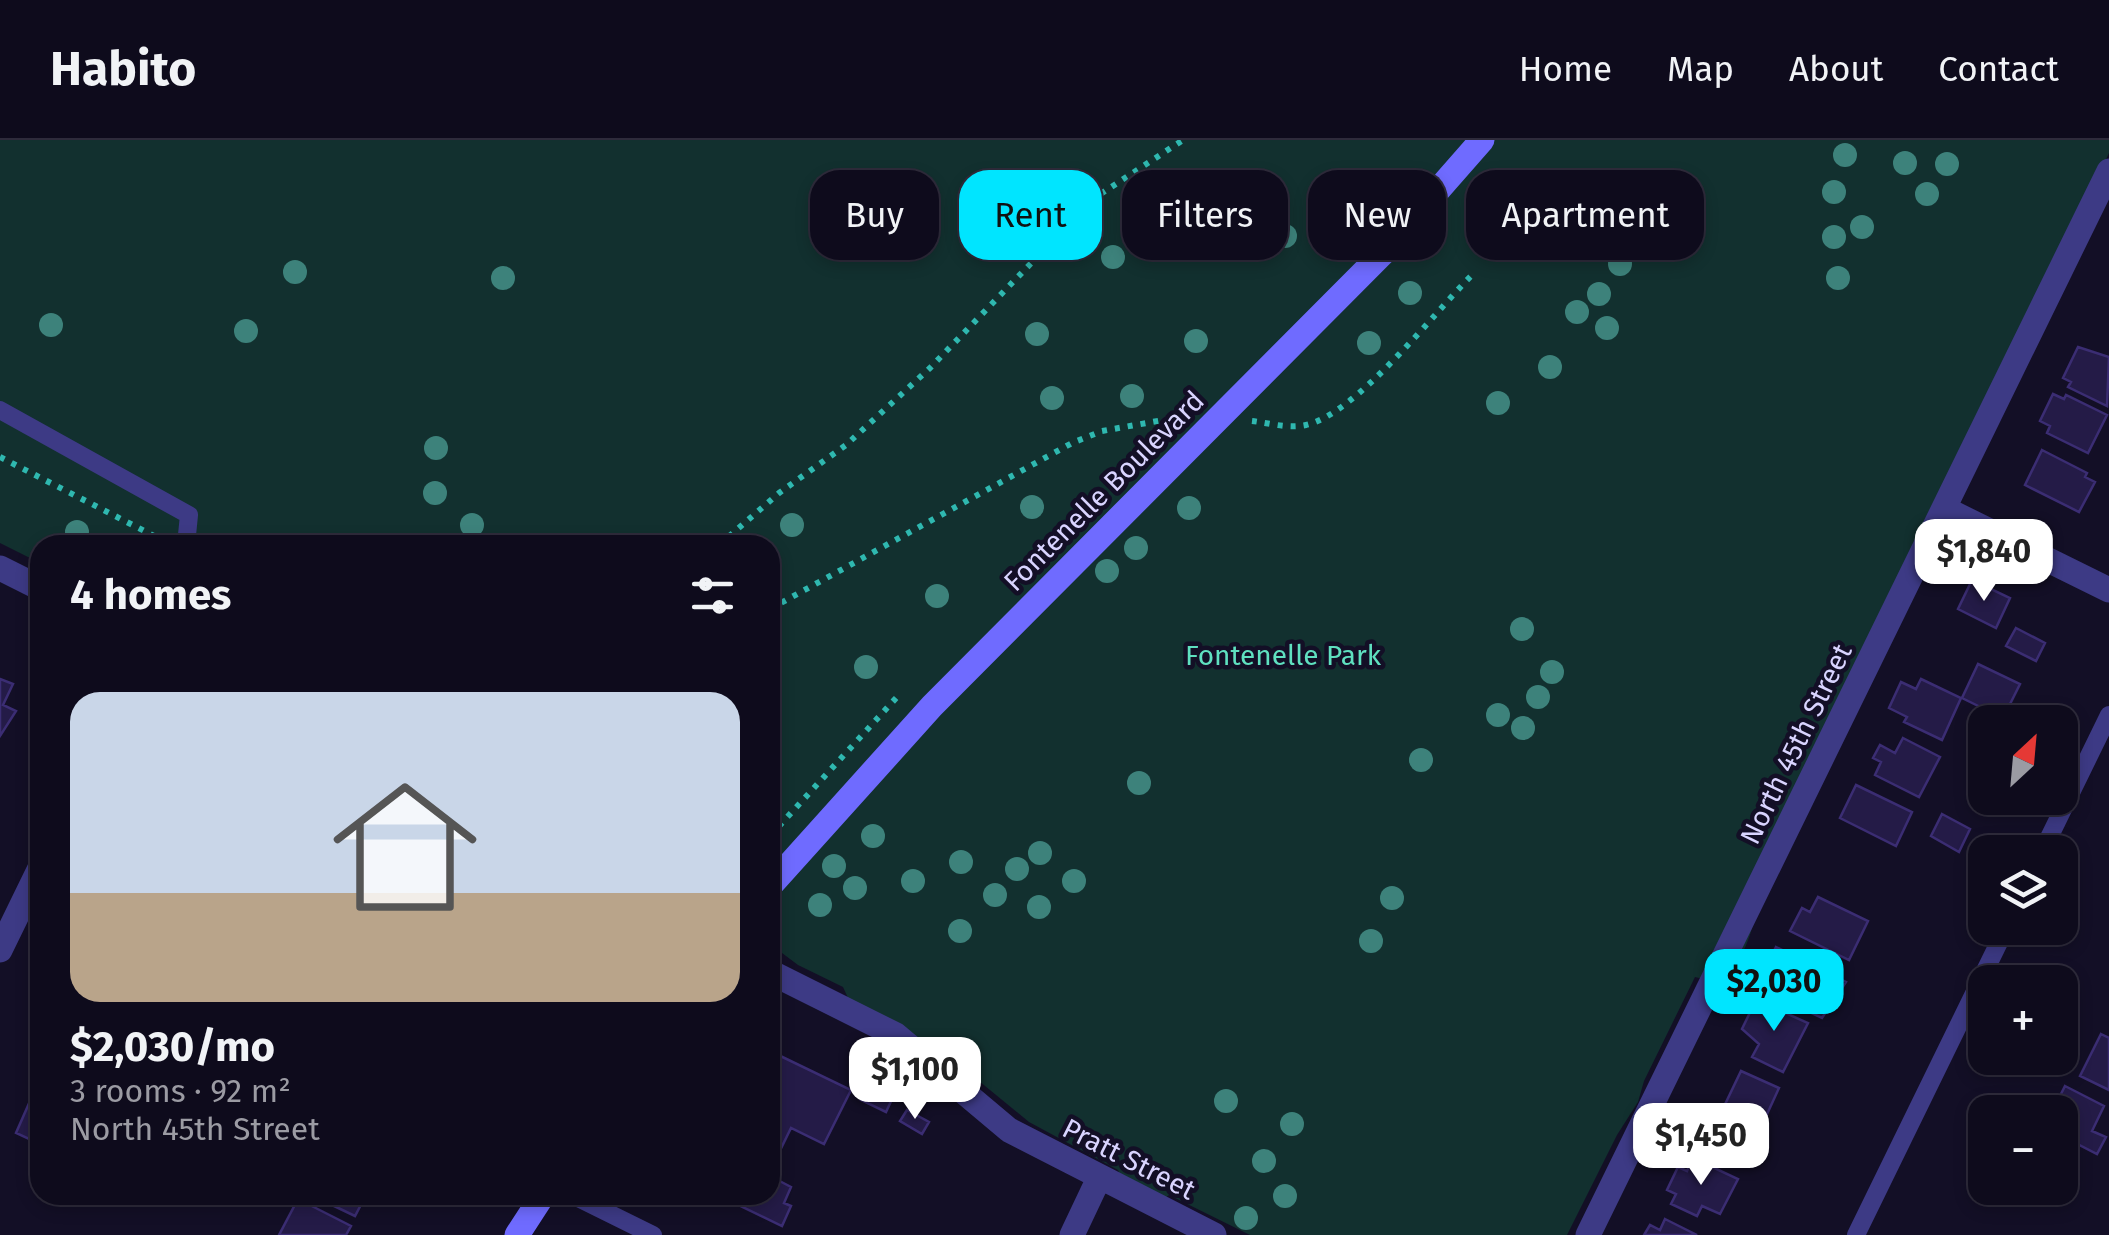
<!DOCTYPE html>
<meta charset="utf-8">
<style>
:root{--surface:#0e0b1c;--page:#1c1929;--text:#f1f3f6;--muted:#9b9ba3;--line:#2e2b3b;--accent:#00e5ff}
body{margin:0;font-family:"Fira Sans",sans-serif;background:var(--page);color:var(--text);height:100vh;display:flex;flex-direction:column;font-size:38px;white-space:nowrap}
*{box-sizing:border-box;margin:0}
p{font-size:32px;color:var(--muted)}
.icon{flex:none;width:55px;height:55px;fill:none;stroke:currentColor;stroke-width:2;stroke-linecap:round;stroke-linejoin:round}
.map{position:relative;flex:1;overflow:hidden}
.side{position:absolute;left:30px;top:395px;width:750px;height:670px;display:flex;flex-direction:column;background:var(--surface);border-radius:30px;box-shadow:0 5px 15px #0003,0 0 0 2px var(--line)}
.side>*{flex:none}
.guide{position:absolute;left:810px;top:30px;width:950px;height:90px;display:flex;gap:20px}
.needle{width:65px;rotate:26deg}
.fabs{position:absolute;left:1968px;top:565px;display:grid;gap:20px}
.fabs a{display:grid;place-items:center;width:110px;height:110px;border-radius:20px;background:var(--surface);box-shadow:0 5px 15px #0003,0 0 0 2px var(--line);font-size:50px}
.price{position:absolute;translate:-50% -85px;padding:0 22px;border-radius:20px;background:#fff;color:#222;font-size:32px;line-height:65px;filter:drop-shadow(0 2px 5px #0008)}
.price::after{content:'';position:absolute;left:50%;top:60px;width:30px;height:22px;margin-left:-15px;background:inherit;clip-path:polygon(0 0,100% 0,50% 100%)}
.price.selected{background:var(--accent);color:#111}
ul{padding:0;list-style:none}
li{display:grid;align-content:center;gap:20px;height:530px;padding:0 40px}
li+li{border-top:2px solid var(--line)}
li span{display:grid;place-items:center;height:310px;border-radius:30px;color:#555}
li>.icon{margin-inline-start:auto}
span .icon{width:180px;height:180px;fill:#fffc;stroke-width:1}
li b{font-size:42px}
h2{display:flex;justify-content:space-between;align-items:center;height:120px;padding:0 40px;font-size:42px}
.chip{padding:0 35px;border-radius:30px;background:var(--surface);box-shadow:0 5px 15px #0003,0 0 0 2px var(--line);font-size:35px;line-height:90px}
.chip.selected{background:var(--accent);color:#111}
header{display:flex;align-items:center;gap:60px;box-sizing:border-box;height:140px;padding:0 50px;background:var(--surface);border-bottom:2px solid var(--line)}
header strong{font-size:48px}
nav{display:flex;gap:55px;margin-inline-start:auto;font-size:35px}
.map>svg:first-child{display:block}
.green{fill:#12302f}
.building{fill:#241b47;stroke:#3b2d73;stroke-width:2.5}
.lines{fill:none;stroke-linecap:round;stroke-linejoin:round}
.path{stroke:#2fb8b0;stroke-width:6;stroke-dasharray:5 8;stroke-linecap:butt}
.lane{stroke:#3d3a85;stroke-width:18}
.street{stroke:#3d3a85;stroke-width:25}
.secondary{stroke:#6f6bff;stroke-width:25}
.tree{fill:#3d827b}
.labels{text-anchor:middle;dominant-baseline:central;stroke-width:9;stroke-linejoin:round;paint-order:stroke}
.street-label{font-size:28px;fill:#d9d4ff;stroke:#130f26}
.park-label{font-size:28px;fill:#5fe0c0;stroke:#130f26}
</style>
<header>
<strong>Habito</strong>
<nav><a>Home</a><a>Map</a><a>About</a><a>Contact</a></nav>
</header>
<div class="map">
<svg width="2109" height="1095" viewBox="0 0 2109 1095">
<rect width="100%" height="100%" fill="#130f26"/>
<!-- green -->
<path class="green" d="M0 0H2109V13L1760 751C1754 787 1747 817 1720 843L1695 837 1644 941 1638 962 1617 995 1567 1095H1250L1169 1055 1165 1058 1121 1038 1118 1030 1029 982 968 932 958 931 848 858 843 847 798 825 770 804V405H40V423L0 403Z"/>
<!-- building -->
<path class="building" d="M2078 207 2109 217 2107 266 2068 247 2071 242 2063 238Z
M2053 254 2064 259 2066 255 2107 275 2088 313 2047 293 2050 286 2040 281Z
M2042 310 2087 333 2085 337 2095 342 2079 372 2025 345Z
M1972 440 2010 458 1996 488 1958 469Z
M2016 488 2045 503 2036 521 2006 506Z
M1978 524 2020 544 2003 578 1962 558Z
M0 539 13 544 3 565 16 571 0 596Z
M1921 539 1961 558 1942 600 1904 582 1907 577 1889 568 1901 542 1916 549Z
M1903 598 1940 617 1919 657 1875 635 1881 622 1873 618 1880 605 1895 613Z
M1856 645 1912 672 1896 706 1840 678Z
M1942 674 1970 689 1959 712 1931 696Z
M1818 757 1868 781 1849 820 1790 791 1802 768 1810 772Z
M1776 807 1846 842 1822 878 1770 853 1777 839 1763 832Z
M1756 860 1808 883 1783 932 1752 917 1759 904 1742 889Z
M2101 894 2109 898V950L2080 936Z
M770 911 851 950 824 1004 791 988 770 1031Z
M875 930 900 942 886 972 861 960Z
M1741 931 1779 948 1757 996 1719 977Z
M2065 946 2104 966 2092 991 2106 997 2097 1014 2060 995V972H2052Z
M34 952 40 955V1004L16 993Z
M907 970 929 982 922 994 900 981Z
M1693 1018 1738 1039 1720 1074 1702 1066 1697 1076 1671 1064 1676 1054 1667 1050 1678 1027 1687 1031Z
M770 1036 791 1047 784 1063 791 1066 782 1086 718 1055H770Z
M311 1055H366L355 1076Z
M298 1059 351 1086 346 1095H279Z
M1665 1079 1697 1095H1644L1650 1085 1660 1090Z"/>
<g class="lines">
<!-- path -->
<path class="path" d="M1252 281C1269 283 1288 289 1306 285 1356 274 1434 173 1471 136
M0 317 162 400
M719 405 779 353 846 305 930 228 1093 59 1183 0
M770 469 1072 303 1102 291 1180 277
M770 696 897 557"/>
<!-- lane -->
<path class="lane" d="M0 270 189 375 186 405
M2042 712 2109 575
M572 1055 653 1095
M1856 1095 2006 788"/>
<!-- street -->
<path class="street" d="M1945 369 2109 450
M0 428 40 448
M0 810 40 728
M770 832 896 895 1009 990 1214 1095
M1072 1095 1099 1038
M1588 1095 2109 31"/>
<!-- secondary -->
<path class="secondary" d="M770 746 932 566 1382 114 1482 0
M517 1095 543 1055"/>
</g>
<!-- trees -->
<g class="tree">
<circle cx="1845" cy="15" r="12"/>
<circle cx="1905" cy="23" r="12"/>
<circle cx="1947" cy="24" r="12"/>
<circle cx="1324" cy="51" r="12"/>
<circle cx="1834" cy="52" r="12"/>
<circle cx="1927" cy="54" r="12"/>
<circle cx="1187" cy="63" r="12"/>
<circle cx="1234" cy="86" r="12"/>
<circle cx="1862" cy="87" r="12"/>
<circle cx="1285" cy="96" r="12"/>
<circle cx="1834" cy="97" r="12"/>
<circle cx="1113" cy="117" r="12"/>
<circle cx="1620" cy="124" r="12"/>
<circle cx="295" cy="132" r="12"/>
<circle cx="503" cy="138" r="12"/>
<circle cx="1838" cy="138" r="12"/>
<circle cx="1410" cy="153" r="12"/>
<circle cx="1599" cy="154" r="12"/>
<circle cx="1577" cy="172" r="12"/>
<circle cx="51" cy="185" r="12"/>
<circle cx="1607" cy="188" r="12"/>
<circle cx="246" cy="191" r="12"/>
<circle cx="1037" cy="194" r="12"/>
<circle cx="1196" cy="201" r="12"/>
<circle cx="1369" cy="203" r="12"/>
<circle cx="1550" cy="227" r="12"/>
<circle cx="1132" cy="256" r="12"/>
<circle cx="1052" cy="258" r="12"/>
<circle cx="1498" cy="263" r="12"/>
<circle cx="436" cy="308" r="12"/>
<circle cx="435" cy="353" r="12"/>
<circle cx="1032" cy="367" r="12"/>
<circle cx="1189" cy="368" r="12"/>
<circle cx="472" cy="385" r="12"/>
<circle cx="792" cy="385" r="12"/>
<circle cx="77" cy="392" r="12"/>
<circle cx="1136" cy="408" r="12"/>
<circle cx="1107" cy="431" r="12"/>
<circle cx="937" cy="456" r="12"/>
<circle cx="1522" cy="489" r="12"/>
<circle cx="866" cy="527" r="12"/>
<circle cx="1552" cy="532" r="12"/>
<circle cx="1538" cy="557" r="12"/>
<circle cx="1498" cy="575" r="12"/>
<circle cx="1523" cy="588" r="12"/>
<circle cx="1421" cy="620" r="12"/>
<circle cx="1139" cy="643" r="12"/>
<circle cx="873" cy="696" r="12"/>
<circle cx="1040" cy="713" r="12"/>
<circle cx="961" cy="722" r="12"/>
<circle cx="834" cy="726" r="12"/>
<circle cx="1017" cy="729" r="12"/>
<circle cx="913" cy="741" r="12"/>
<circle cx="1074" cy="741" r="12"/>
<circle cx="855" cy="748" r="12"/>
<circle cx="995" cy="755" r="12"/>
<circle cx="1392" cy="758" r="12"/>
<circle cx="820" cy="765" r="12"/>
<circle cx="1039" cy="767" r="12"/>
<circle cx="960" cy="791" r="12"/>
<circle cx="1371" cy="801" r="12"/>
<circle cx="1226" cy="961" r="12"/>
<circle cx="1292" cy="984" r="12"/>
<circle cx="1264" cy="1021" r="12"/>
<circle cx="1285" cy="1056" r="12"/>
<circle cx="1246" cy="1078" r="12"/>
</g>
<g class="labels">
<!-- street labels -->
<g class="street-label">
<text transform="translate(1104 351) rotate(-45)">Fontenelle Boulevard</text>
<text transform="translate(1796 604) rotate(-64)">North 45th Street</text>
<text transform="translate(1129 1019) rotate(27)">Pratt Street</text>
</g>
<!-- park labels -->
<g class="park-label">
<text x="1283" y="515">Fontenelle Park</text>
</g>
</g>
</svg>
<div class="fabs">
<a><svg class="needle" viewBox="-14 -14 28 28"><path d="M0-13l5 13h-10z" fill="#e53935"/><path d="M0 13l5-13h-10z" fill="#9b9ba3"/></svg></a>
<a><svg class="icon" aria-label="layers" viewBox="0 0 24 24"><path d="M12 4l9 5-9 5-9-5zM3 14l9 5 9-5"/></svg></a>
<a>+</a>
<a>−</a>
</div>
<b class="price" style="left:1984px;top:464px">$1,840</b>
<b class="price selected" style="left:1774px;top:894px">$2,030</b>
<b class="price" style="left:915px;top:982px">$1,100</b>
<b class="price" style="left:1701px;top:1048px">$1,450</b>
<div class="guide">
<a class="chip">Buy</a>
<a class="chip selected">Rent</a>
<a class="chip">Filters</a>
<a class="chip">New</a>
<a class="chip">Apartment</a>
</div>
<section class="side">
<h2>4 homes<svg class="icon" aria-label="filters" viewBox="0 0 24 24"><path d="M4 7h16M4 17h16"/><circle cx="9" cy="7" r="2"/><circle cx="15" cy="17" r="2"/></svg></h2>
<ul>
<li><span style="background:linear-gradient(#c9d6e8 65%,#b9a48a 0)"><svg class="icon" aria-label="home" viewBox="0 0 24 24"><path d="M3 11l9-7 9 7M6 9v11h12V9"/></svg></span><div><b>$2,030/mo</b><p>3 rooms · 92 m²</p><p>North 45th Street</p></div></li>
</ul>
</section>
</div>
